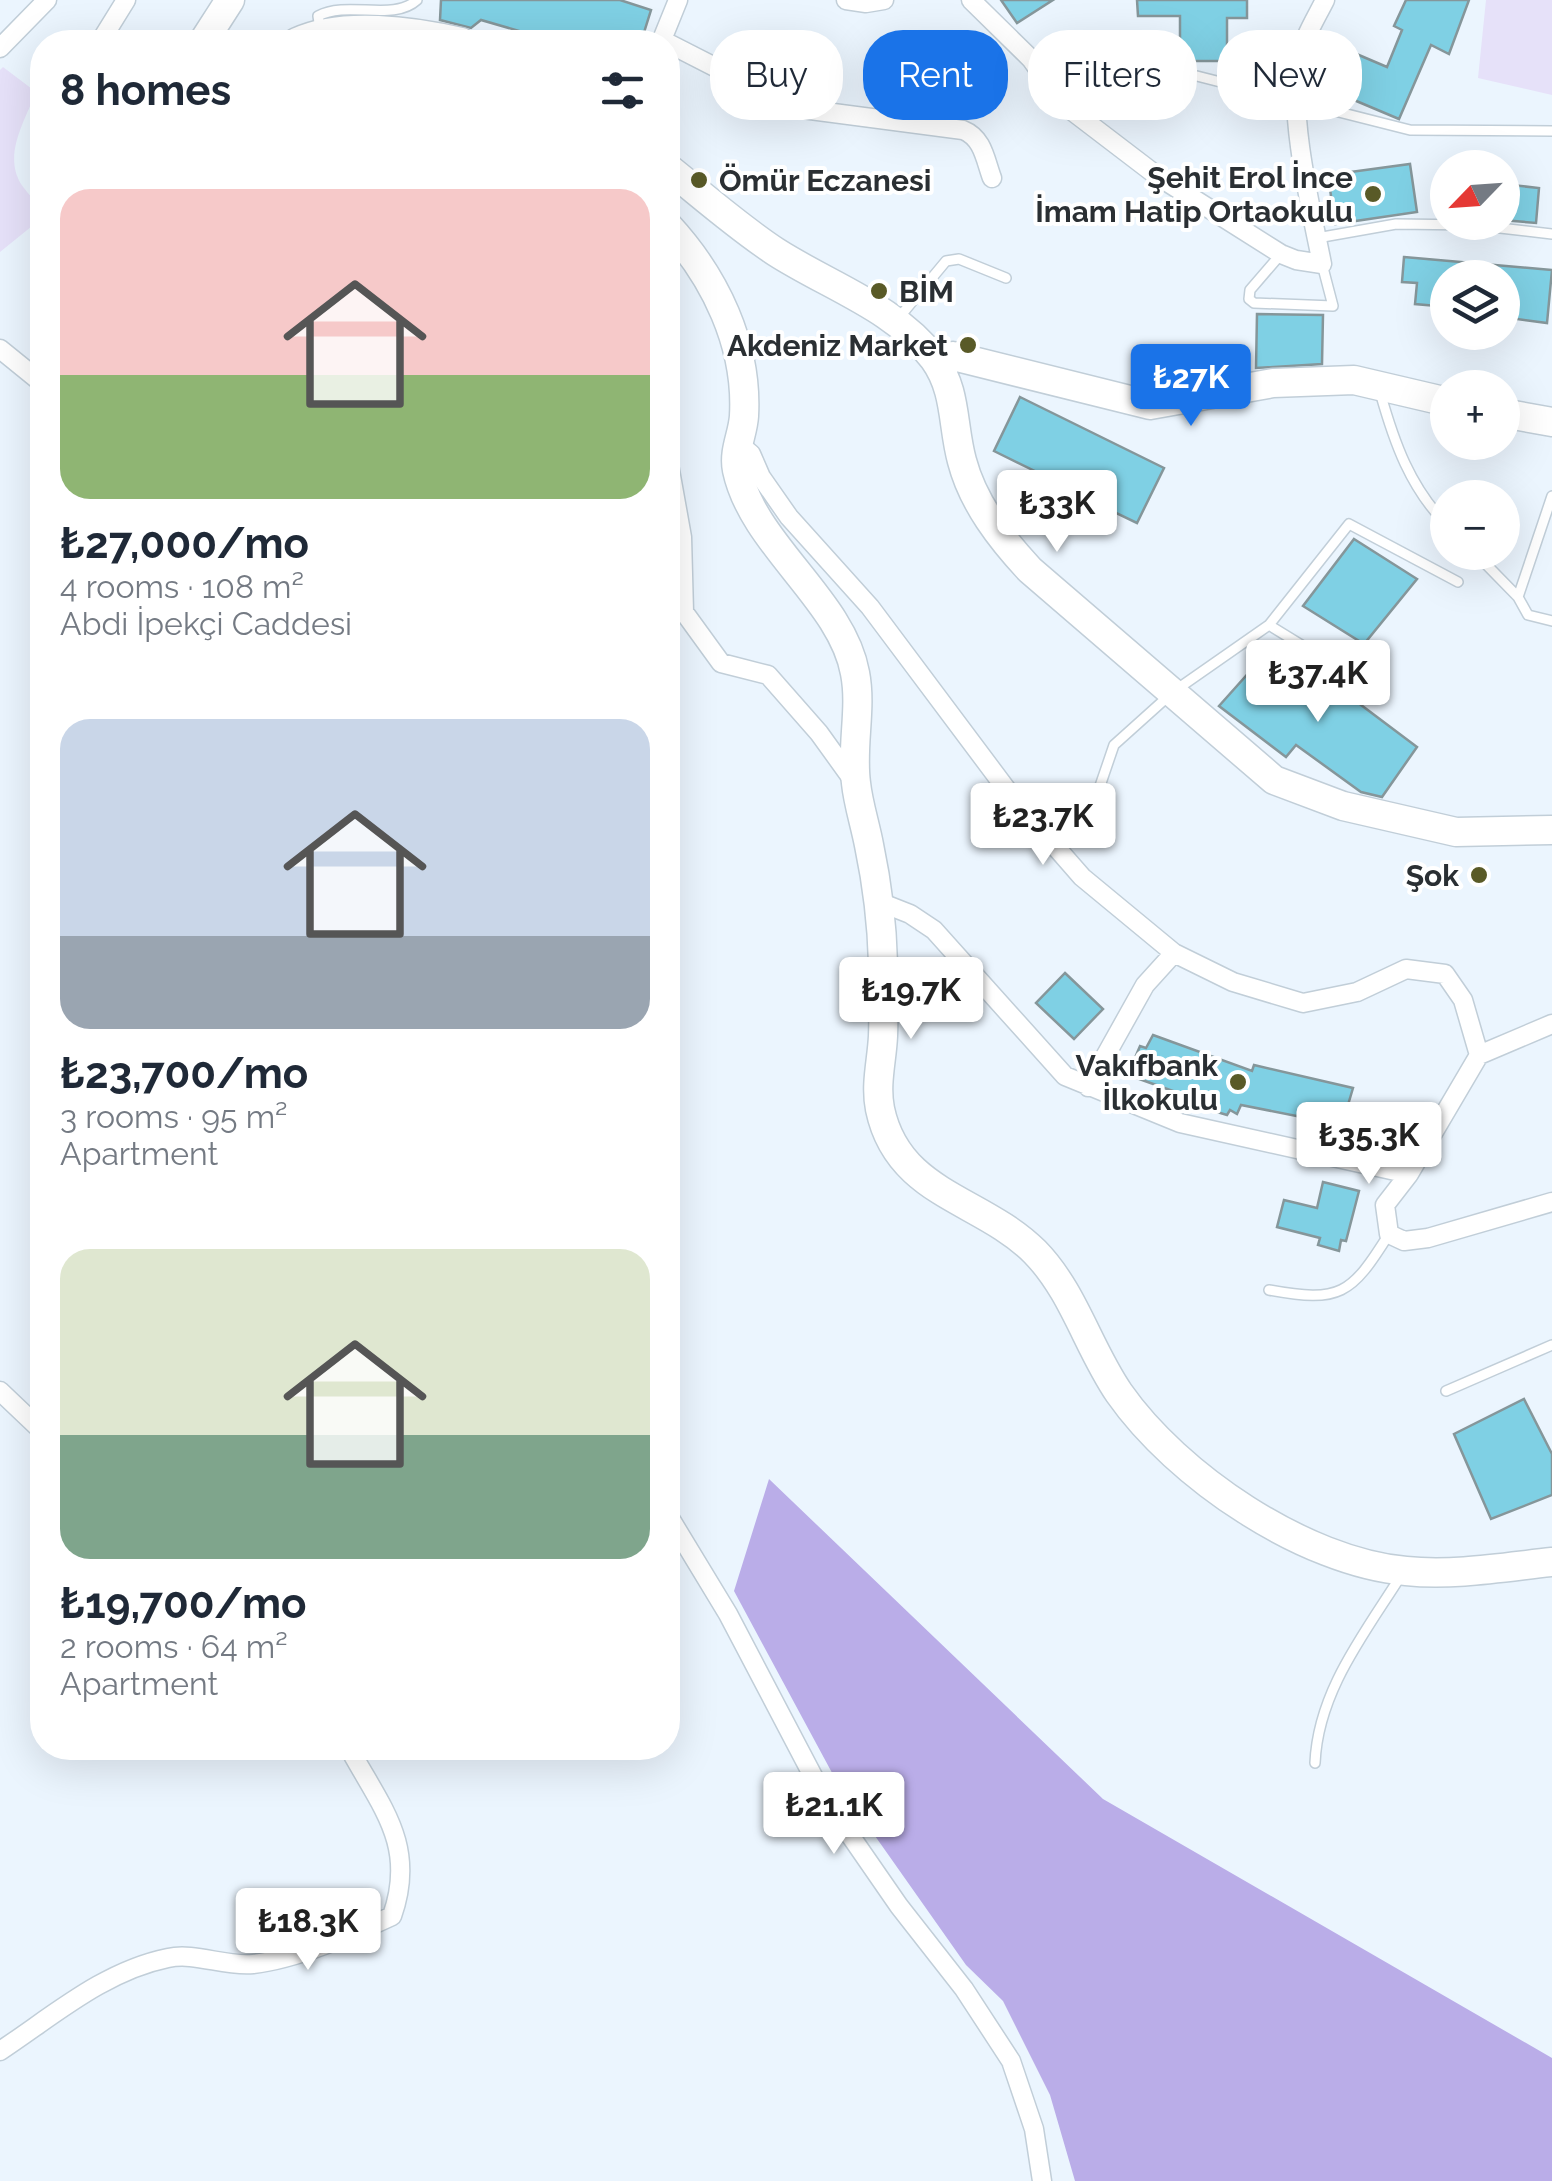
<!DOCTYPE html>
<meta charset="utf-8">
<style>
:root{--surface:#fff;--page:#f2f2f3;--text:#1f2937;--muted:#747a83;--accent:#1a73e8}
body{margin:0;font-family:Raleway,sans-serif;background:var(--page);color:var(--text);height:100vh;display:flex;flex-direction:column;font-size:38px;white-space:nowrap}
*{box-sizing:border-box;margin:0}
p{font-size:32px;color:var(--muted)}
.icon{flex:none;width:55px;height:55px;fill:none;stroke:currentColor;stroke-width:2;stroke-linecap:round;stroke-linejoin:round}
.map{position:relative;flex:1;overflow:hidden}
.drawer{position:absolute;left:30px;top:30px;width:650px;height:1730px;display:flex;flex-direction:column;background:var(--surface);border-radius:40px;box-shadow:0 10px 40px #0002}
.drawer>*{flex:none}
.banner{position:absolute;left:710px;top:30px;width:690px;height:90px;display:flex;gap:20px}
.needle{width:65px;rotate:245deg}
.tools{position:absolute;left:1430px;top:150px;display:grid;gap:20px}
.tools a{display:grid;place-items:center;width:90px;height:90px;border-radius:50%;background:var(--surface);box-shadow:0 10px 40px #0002;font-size:50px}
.price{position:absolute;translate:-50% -85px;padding:0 22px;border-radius:10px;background:#fff;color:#222;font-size:32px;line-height:65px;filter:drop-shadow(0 2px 5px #0008)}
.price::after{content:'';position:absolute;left:50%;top:60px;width:30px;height:22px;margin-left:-15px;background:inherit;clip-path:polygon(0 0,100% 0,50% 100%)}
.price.on{background:var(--accent);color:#fff}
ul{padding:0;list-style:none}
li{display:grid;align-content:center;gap:20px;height:530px;padding:0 30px}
li span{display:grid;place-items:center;height:310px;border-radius:30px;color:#555}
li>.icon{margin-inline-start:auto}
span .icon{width:180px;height:180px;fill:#fffc;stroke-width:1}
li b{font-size:42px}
h2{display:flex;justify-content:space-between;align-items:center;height:120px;padding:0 30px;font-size:42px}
.tag{padding:0 35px;border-radius:40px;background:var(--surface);box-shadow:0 10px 40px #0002;font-size:35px;line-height:90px}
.tag.on{background:var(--accent);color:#fff}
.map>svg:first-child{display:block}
.green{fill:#e6e1f9}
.forest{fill:#baade8}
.building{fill:#7fd0e4;stroke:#85969a;stroke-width:2.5}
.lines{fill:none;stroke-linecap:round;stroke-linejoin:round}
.lane-casing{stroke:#c1ced8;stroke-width:12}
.street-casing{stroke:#c1ced8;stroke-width:21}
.secondary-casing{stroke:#c1ced8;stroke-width:31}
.lane{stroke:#fff;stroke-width:9}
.street{stroke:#fff;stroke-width:18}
.secondary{stroke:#fff;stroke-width:28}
.poi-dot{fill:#595a27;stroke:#fff;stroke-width:4}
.labels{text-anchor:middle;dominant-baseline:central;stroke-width:8;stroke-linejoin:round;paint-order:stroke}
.poi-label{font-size:30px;font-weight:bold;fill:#2a2f33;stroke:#fff;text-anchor:end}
</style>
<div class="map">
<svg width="1552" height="2181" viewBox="0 0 1552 2181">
<rect width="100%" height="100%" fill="#ebf5fe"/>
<!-- green -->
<path class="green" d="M1486 0H1552V95L1478 78Z
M3 67 36 92C25 121 3 154 21 184 29 196 41 204 42 218L0 252V70Z"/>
<!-- forest -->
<path class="forest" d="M769 1479 1103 1799 1552 2058V2181H1075L1050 2095 1003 2001 966 1965 837 1782 734 1591Z"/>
<!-- building -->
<path class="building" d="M441 0H620L651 10 641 42H557L481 20 471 28 440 20Z
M1001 0H1053L1017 23Z
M1137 0H1247V18H1227V61H1180V16H1138Z
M1406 0H1469L1449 54 1431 45 1399 119 1316 84 1333 44 1387 67 1402 30 1394 26Z
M1410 164 1417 212 1335 224 1328 175Z
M1502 184 1539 188 1536 223 1502 220Z
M1404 257 1552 270 1547 323 1502 317V278H1448V307L1415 304 1417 283 1402 282Z
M1257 314 1323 315 1322 364 1256 368Z
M1020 397 1164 468 1137 523 1085 498 1079 510 1042 492 1049 478 994 451Z
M1354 539 1417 579 1364 644 1303 606Z
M1270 649 1349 703 1353 699 1417 747 1382 797 1361 792 1296 745 1286 757 1219 706Z
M1065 973 1103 1009 1074 1039 1036 1003Z
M1153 1035 1252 1071 1254 1065 1353 1088 1342 1125 1241 1105 1237 1114 1230 1110 1227 1115 1210 1110 1212 1105 1131 1076 1139 1064 1134 1060 1140 1046 1146 1048Z
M1323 1182 1359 1191 1346 1241 1341 1240 1339 1251 1318 1245 1320 1238 1277 1227 1284 1200 1317 1208Z
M1524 1399 1552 1454V1495L1491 1519 1454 1434Z"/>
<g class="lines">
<defs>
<path id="lane" d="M320 29 318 16C348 0 393 22 417 0
M1185 73 1410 130 1552 131
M1317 238 1396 224 1474 225 1552 234
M1281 254 1250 290 1249 299 1254 303 1333 306 1322 264
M897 320 946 261 959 259 1006 278
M1380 392C1394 442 1410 488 1448 526
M1474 552 1518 597 1528 615 1552 621
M1518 597 1552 496
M1269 625 1365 684
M1055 846 1100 786 1114 745 1173 692 1269 625 1349 524 1458 582
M1269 1290C1340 1303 1351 1295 1389 1234
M1446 1391 1552 1345
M1315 1763C1318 1691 1365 1633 1402 1574"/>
<path id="street" d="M846 0 866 3 884 0
M971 0 1031 59 1063 104 1156 175 1281 254 1296 260 1322 264C1311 208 1289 119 1298 64 1301 42 1315 20 1325 0
M662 40 795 108 963 130C983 138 985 159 992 178
M100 42 126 0
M661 42 678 0
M0 48 47 0
M0 349 42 383
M739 444 751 454 761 477 789 517 870 607 1013 798 1082 877 1174 953 1233 982 1303 1003 1357 992 1406 969 1445 974 1463 1000 1479 1055
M668 459 682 537 684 612 721 663 768 675 819 733 855 783
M877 901 910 914 934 930 1065 1076 1180 1123 1409 1174
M1552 1024 1479 1055 1409 1174 1385 1205 1389 1234 1404 1241 1428 1238 1552 1202
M1088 1087 1145 985 1174 953
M0 1391 42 1431
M668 1515 728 1614 825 1799 899 1906 964 1989 1011 2061 1034 2129 1042 2181
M0 2051C53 2016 104 1971 168 1958 195 1952 225 1967 253 1964 297 1959 351 1935 392 1916 417 1845 381 1807 349 1748"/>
<path id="secondary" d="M203 42 230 0
M297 42C342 21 413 31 461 42
M668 168C703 196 738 227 776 252 829 286 896 308 934 359 957 391 952 425 962 461 973 503 1001 539 1030 570L1274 780 1343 806 1456 832 1552 830
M668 226C715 277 748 345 744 416 743 434 733 451 737 470 753 545 842 600 855 673 862 709 851 746 856 783 858 803 865 824 869 845 877 883 882 924 883 963 883 987 884 1012 883 1036 882 1060 875 1084 880 1109 898 1195 981 1198 1035 1252 1074 1292 1088 1348 1119 1393 1177 1476 1304 1562 1406 1571 1454 1576 1505 1567 1552 1562
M934 359 953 356 1150 405 1273 383 1354 380 1448 402
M1502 413 1552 422"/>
</defs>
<!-- lane casing -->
<use href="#lane" class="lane-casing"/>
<!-- street casing -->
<use href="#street" class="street-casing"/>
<!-- secondary casing -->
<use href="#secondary" class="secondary-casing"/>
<!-- lane -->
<use href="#lane" class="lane"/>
<!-- street -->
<use href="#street" class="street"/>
<!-- secondary -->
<use href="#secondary" class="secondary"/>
</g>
<!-- markers -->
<g class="poi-dot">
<circle cx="699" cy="180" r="10"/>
<circle cx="1373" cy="194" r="10"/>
<circle cx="879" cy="291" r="10"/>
<circle cx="968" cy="345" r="10"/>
<circle cx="1479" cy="875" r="10"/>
<circle cx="1238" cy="1082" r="10"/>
</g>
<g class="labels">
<!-- poi labels -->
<g class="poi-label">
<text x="1353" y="177">Şehit Erol İnce<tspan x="1353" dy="34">İmam Hatip Ortaokulu</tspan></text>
<text x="719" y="180" text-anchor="start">Ömür Eczanesi</text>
<text x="899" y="291" text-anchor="start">BİM</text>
<text x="948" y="345">Akdeniz Market</text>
<text x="1459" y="875">Şok</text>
<text x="1218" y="1065">Vakıfbank<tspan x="1218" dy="34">İlkokulu</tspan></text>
</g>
</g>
</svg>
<div class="tools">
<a><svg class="needle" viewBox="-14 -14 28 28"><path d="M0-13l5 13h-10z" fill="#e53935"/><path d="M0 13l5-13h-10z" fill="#747a83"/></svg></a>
<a><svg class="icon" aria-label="layers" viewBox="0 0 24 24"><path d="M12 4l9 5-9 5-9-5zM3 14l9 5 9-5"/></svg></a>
<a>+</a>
<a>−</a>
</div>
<b class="price on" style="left:1191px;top:429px">₺27K</b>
<b class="price" style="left:1057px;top:555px">₺33K</b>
<b class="price" style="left:1318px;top:725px">₺37.4K</b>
<b class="price" style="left:1043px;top:868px">₺23.7K</b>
<b class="price" style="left:911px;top:1042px">₺19.7K</b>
<b class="price" style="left:1369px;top:1187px">₺35.3K</b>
<b class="price" style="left:834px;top:1857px">₺21.1K</b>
<b class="price" style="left:308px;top:1973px">₺18.3K</b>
<div class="banner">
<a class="tag">Buy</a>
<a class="tag on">Rent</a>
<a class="tag">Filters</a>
<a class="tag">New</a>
</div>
<section class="drawer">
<h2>8 homes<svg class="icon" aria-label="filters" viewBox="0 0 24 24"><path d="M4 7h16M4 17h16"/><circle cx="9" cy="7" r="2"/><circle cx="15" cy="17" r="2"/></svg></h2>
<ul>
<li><span style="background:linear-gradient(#f6c9c9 60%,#8fb573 0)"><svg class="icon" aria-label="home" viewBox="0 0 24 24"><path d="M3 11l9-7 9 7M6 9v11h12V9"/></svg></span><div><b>₺27,000/mo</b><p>4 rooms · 108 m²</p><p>Abdi İpekçi Caddesi</p></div></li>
<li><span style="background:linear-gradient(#c9d6e8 70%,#9aa5b1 0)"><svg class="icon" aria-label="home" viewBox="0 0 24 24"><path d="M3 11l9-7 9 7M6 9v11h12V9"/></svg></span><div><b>₺23,700/mo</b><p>3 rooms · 95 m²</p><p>Apartment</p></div></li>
<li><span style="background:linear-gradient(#dfe7d0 60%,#7fa58c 0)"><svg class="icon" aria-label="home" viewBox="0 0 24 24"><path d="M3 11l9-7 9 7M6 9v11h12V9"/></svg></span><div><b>₺19,700/mo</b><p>2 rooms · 64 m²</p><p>Apartment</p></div></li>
</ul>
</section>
</div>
